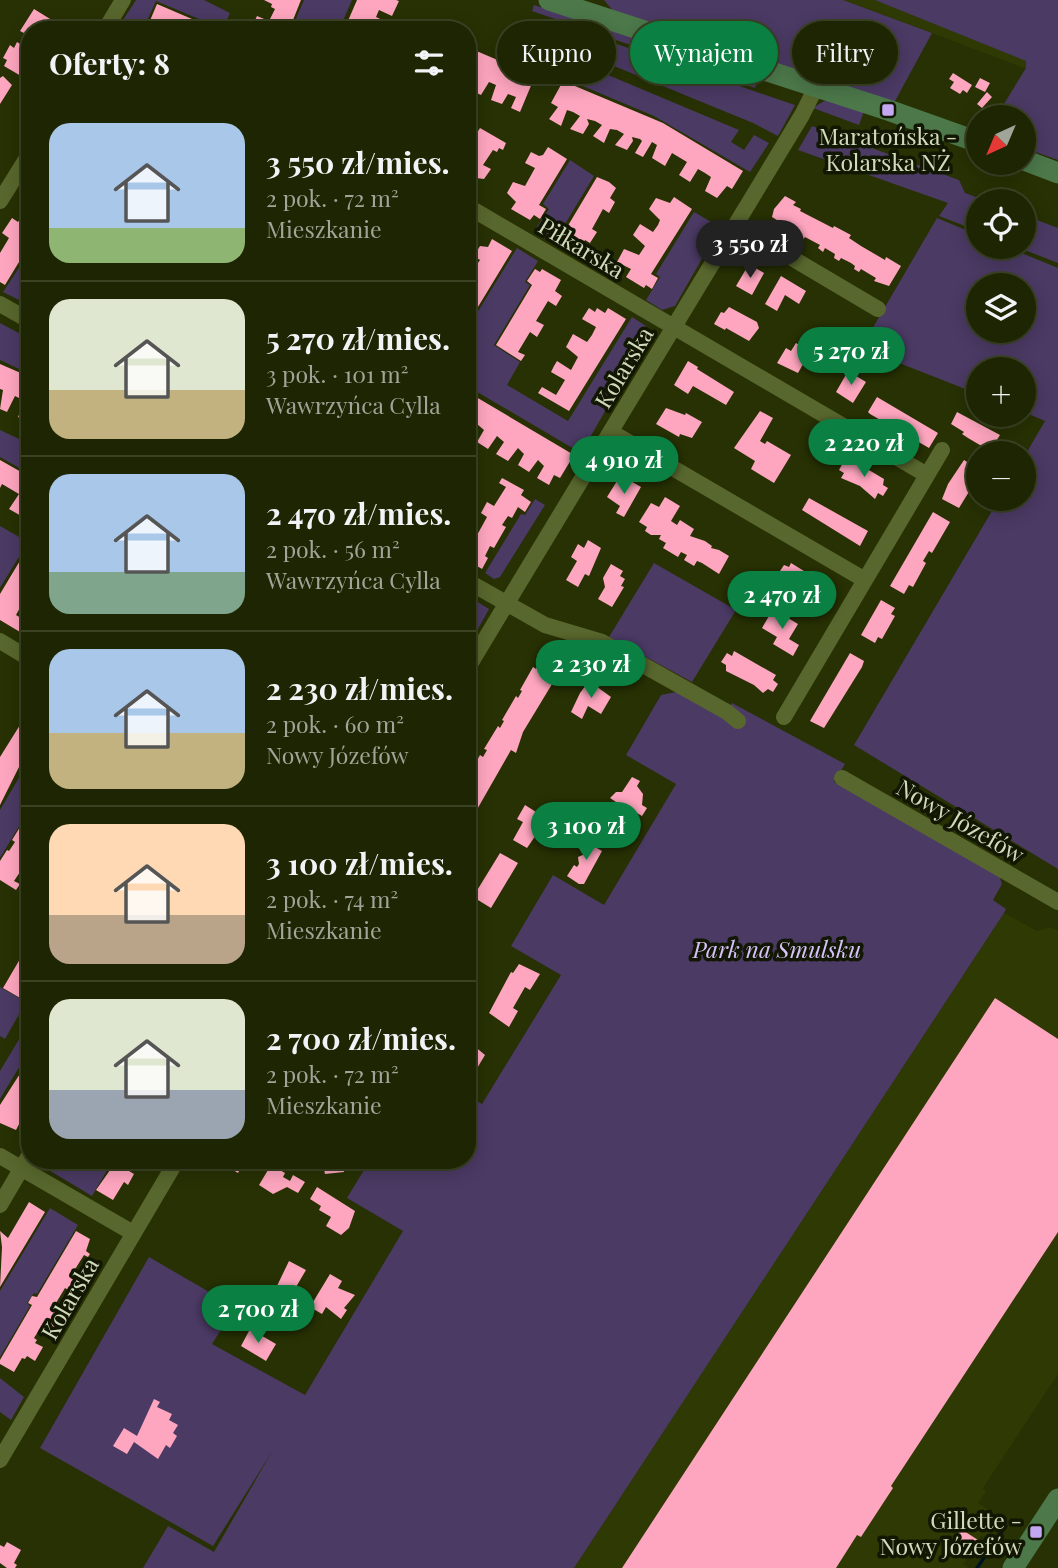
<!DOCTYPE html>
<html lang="pl">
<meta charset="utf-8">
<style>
:root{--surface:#1d2502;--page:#2a3111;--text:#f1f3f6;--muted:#a0a599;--line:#3b4224;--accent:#0b8043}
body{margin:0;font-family:"Playfair Display",serif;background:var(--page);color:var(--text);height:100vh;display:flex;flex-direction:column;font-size:26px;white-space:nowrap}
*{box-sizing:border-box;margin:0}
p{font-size:23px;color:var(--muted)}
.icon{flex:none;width:38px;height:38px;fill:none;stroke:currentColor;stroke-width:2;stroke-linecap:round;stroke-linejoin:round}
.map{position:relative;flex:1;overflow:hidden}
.sheet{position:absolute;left:21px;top:21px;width:455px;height:1148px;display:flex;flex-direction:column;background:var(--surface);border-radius:28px;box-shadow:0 4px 18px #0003,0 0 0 2px var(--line)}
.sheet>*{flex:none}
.top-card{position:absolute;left:497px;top:21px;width:455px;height:63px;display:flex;gap:14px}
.needle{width:46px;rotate:224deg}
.fabs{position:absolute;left:966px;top:105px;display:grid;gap:14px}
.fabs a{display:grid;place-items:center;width:70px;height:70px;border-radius:50%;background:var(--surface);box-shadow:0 4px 18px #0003,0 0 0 2px var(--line);font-size:35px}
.price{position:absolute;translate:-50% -60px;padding:0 16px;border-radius:24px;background:var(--accent);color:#fff;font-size:23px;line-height:46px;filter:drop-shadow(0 2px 4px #0008)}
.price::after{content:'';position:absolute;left:50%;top:42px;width:21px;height:16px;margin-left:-10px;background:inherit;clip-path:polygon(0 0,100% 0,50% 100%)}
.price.selected{background:#222;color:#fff}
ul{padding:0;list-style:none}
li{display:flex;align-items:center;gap:21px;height:175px;padding:0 28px}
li+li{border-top:2px solid var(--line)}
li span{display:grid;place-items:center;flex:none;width:196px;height:140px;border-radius:21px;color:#555}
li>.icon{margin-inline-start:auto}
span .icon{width:84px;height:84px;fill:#fffc;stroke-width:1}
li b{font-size:30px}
h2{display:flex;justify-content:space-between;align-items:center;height:84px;padding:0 28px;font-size:30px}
.tag{padding:0 24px;border-radius:32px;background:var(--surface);box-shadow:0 4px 18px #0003,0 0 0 2px var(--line);font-size:24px;line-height:63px}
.tag.selected{background:var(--accent);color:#fff}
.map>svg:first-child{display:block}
.built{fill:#2e3903}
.green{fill:#4b3a64;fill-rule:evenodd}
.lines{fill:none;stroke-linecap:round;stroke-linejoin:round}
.stream{stroke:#001322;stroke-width:3.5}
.building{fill:#fea6bf}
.street{stroke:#58672d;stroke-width:16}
.secondary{stroke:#4c784a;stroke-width:21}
.poi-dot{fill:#c4a7f1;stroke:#111702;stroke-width:2.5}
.labels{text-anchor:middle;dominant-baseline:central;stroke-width:7;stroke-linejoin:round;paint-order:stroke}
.poi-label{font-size:23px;fill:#d1dabc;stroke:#111702}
.street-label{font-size:23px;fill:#d1dabc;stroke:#111702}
.park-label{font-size:23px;font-style:italic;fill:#d8c2fc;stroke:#111702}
</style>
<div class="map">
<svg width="1058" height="1568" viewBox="0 0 1058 1568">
<rect width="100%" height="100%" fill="#273103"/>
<!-- built -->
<path class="built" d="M843 0H1058V81L932 33Z
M1004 913 1037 931 1050 927 1058 931V1374L983 1488 986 1491 978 1503 1003 1519 989 1540 981 1536 963 1564 969 1568H574Z"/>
<!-- green -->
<path class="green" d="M136 0H204L230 13 223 29 156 1 143 30H125L121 23Z
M304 0H352L339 30H291Z
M604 0H843L932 33 894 103 772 64 773 60C746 52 724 42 699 34L697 40 615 13Z
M875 0H1058V160L1024 148V117H996L1026 68V61Z
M534 5 759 77 755 88 532 11Z
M573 29 795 105 778 136 753 123 575 50 570 59 739 130 731 142 744 150 754 135 769 143 750 172 654 116 559 76 552 87 571 30Z
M824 101H832L864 111 859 125 813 108Z
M812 126 959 180 965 193 987 201H978V231L939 216 948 203 798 150Z
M570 160 594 176 553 244 534 231 549 209 543 204Z
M694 212 720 227 675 306 662 310 646 300 660 277 656 274Z
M1024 215 1058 228V263L1017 247H1024Z
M937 218 978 235V247H1007L1058 268V869L854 745 999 499H1024V457L1045 421 1024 412V369H978V394L861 348ZM978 285H1024V331H978Z
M517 248 538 261 525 282 530 285 494 345 520 362 507 385 568 421 632 317 646 326 649 335 581 453 467 386V329Z
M30 251V290L23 302 3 292Z
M0 323 30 339V374L0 360Z
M0 430 30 444V474L0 457Z
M535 499 545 505 500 577 494 579 485 573 521 514 525 515Z
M0 526 28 542 0 588Z
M654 563 736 610 692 682 609 637Z
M468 596 489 609 467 649V598Z
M676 692 727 712 732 703 845 764 834 782 999 875 1002 884 993 900 1006 909 1004 913 574 1568H143L168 1526 214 1552 273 1450 213 1546 40 1448 149 1257 235 1307 212 1344 305 1395 403 1231 347 1198 370 1160 387 1167 392 1160H467V1096L482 1104 561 975 511 946 553 875 604 905 676 784 626 755 661 695Z
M30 759V808L0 858V810Z
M0 987 26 1002 5 1039 0 1036Z
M30 1021V1049L0 1099V1071Z
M41 1160H61L77 1169 83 1160H113L92 1196 42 1166Z
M50 1208 78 1225 37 1294 34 1293 27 1303 30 1306 0 1357V1291Z
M0 1378 24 1397 11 1420 0 1412Z"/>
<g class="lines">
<!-- stream -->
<path class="stream" d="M977 1568 1005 1527"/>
</g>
<!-- building -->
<path class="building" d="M264 0H301L289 30 252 27 257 16 269 21 275 9 271 7 272 4Z
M357 0H396L399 1 392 16 379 10 376 17 389 23 386 30H344Z
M157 4 199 22 217 30H146Z
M34 9 55 22 50 30H30V36L20 31Z
M17 42 30 50V58L22 69 25 70 21 76 4 66 7 60 3 58 10 45 14 48Z
M467 47 535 76 520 112 511 108 516 97 508 94 502 104 491 100 496 85 489 82 481 95 470 90 474 76 467 73Z
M953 73 972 85 967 93 963 90 960 94 950 88 954 82 949 79Z
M3 76 12 85 0 104V78Z
M980 78 990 83 985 92 975 87Z
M563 81 663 123 743 171 732 189 727 186 717 198 705 191 711 177 705 173 698 169 690 182 679 175 687 162 672 153 665 166 652 158 657 145 652 142 643 157 635 153 642 141 640 139 632 137 633 141 627 150 615 145 624 134 617 130 610 129 604 143 593 136 602 125 595 121 587 119 589 124 583 134 570 129 580 116 573 112 567 110 561 126 549 119 558 107 551 103Z
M987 92 992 97 982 108 977 104Z
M480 128 506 143 503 150 499 148 497 152 493 150 483 165 491 169 484 179 476 178 472 186 467 184V149Z
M548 147 567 159 539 205 546 209 540 219 534 215 530 220 511 209 516 202 507 193 513 182 525 186 535 168 525 163 531 152 539 156 543 155Z
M597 177 609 182 616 188 610 198 615 202 609 213 603 209 592 229 597 232 590 243 585 240 579 250 560 239Z
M30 187V244L5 285 0 282V253L9 238 2 233 12 218 18 222 28 207 22 200Z
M785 196 796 202 793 205 801 209 800 211 833 228 834 226 851 235 849 238 861 246 885 260 886 257 901 266 889 286 874 281 876 278 861 269 859 272 854 269 855 266 851 263 841 258 839 261 834 258 835 254 825 248 823 252 818 248 820 245 805 237 803 240 798 236 799 234 772 217 774 209Z
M674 197 692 209 651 274 658 278 652 289 646 285 644 288 626 277 631 269 617 262 624 249 639 255 645 246 633 235 640 224 653 232 658 225 660 220 649 209 656 198 670 203Z
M492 239 512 251 467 325V279L480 260 474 256 480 246 488 247Z
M749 264 764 273 752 295 736 286Z
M535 269 540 272 542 269 561 280 555 291 562 296 556 306 548 301 536 321 544 325 537 337 530 332 518 352 525 355 521 361 496 345 532 285 527 281Z
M781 276 806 291 799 304 785 295 777 311 765 304Z
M729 307 757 322 759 328 749 341 726 328 725 330 714 324 721 312 724 313Z
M589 308 595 312 597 308 605 313 608 308 626 319 569 411 538 393 542 387 556 395 565 380 551 372 554 366 557 361 571 370 578 357 566 347 573 334 587 342 592 335 596 327 582 319Z
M796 343 810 352 798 373 777 363 786 348 791 351Z
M688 361 698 367 697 369 734 392 726 405 693 386 688 394 674 385Z
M0 364 30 377 29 422 18 417 25 401 15 396 7 412 0 409 3 390 0 389Z
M848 371 866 382 853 403 836 392Z
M471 394 574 455 560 478 554 475 549 485 537 478 544 466 538 460 529 472 518 465 524 454 518 448 508 461 496 454 504 442 497 436 488 449 477 442 484 430 477 424 467 436V401Z
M877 397 938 433 929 448 870 414 868 412Z
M666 408 685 415 686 413 702 422 692 438 680 434 679 437 656 424Z
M760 411 773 418 760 441 765 444 767 441 791 455 774 483 751 469 755 461 734 448Z
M957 412 1000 435 990 451 968 438 962 434 964 432 951 424Z
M0 460 30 477V506L23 517 9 509 19 494 2 484 0 488Z
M852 460 884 479 883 485 888 488 883 496 878 493 875 499 860 486 841 478 844 473 839 470 844 461 849 464Z
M964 460 978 469V477L959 508 942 499 948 484Z
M502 478 524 490 521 495 531 502 525 512 518 507 512 518 508 516 502 525 506 527 494 548 490 546 485 556 488 558 482 569 467 560 470 547 467 546V536L469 533 476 537 487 517 481 513 487 502 494 506 506 487 499 483Z
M627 479 641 487 624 517 616 513 620 506 607 497 617 481 623 485Z
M665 497 680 506 671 521 677 525 680 520 694 529 690 536 705 541 712 546 711 548 719 550 729 556 719 574 702 563 697 561 694 566 684 560 687 555 681 552 678 557 663 548 666 543 659 539 661 535H651L645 531 647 527 639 522 651 503 659 507Z
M809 498 868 531 860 546 802 510Z
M933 512 950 522 932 553 929 551 923 561 926 563 913 587 909 585 904 594 890 586Z
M588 540 601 548 589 576 585 574 578 587 566 580 577 561 571 557 578 544 584 548Z
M30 544V583L26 588 30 590V608L22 604 16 615 26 621 20 632 0 620V594Z
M791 563 825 584 823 588 828 591 823 599 818 596 815 602 803 595 804 592 780 582 784 576 778 574 784 565 789 567Z
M611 564 623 571 620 576 625 579 621 586 624 587 612 607 598 599 605 587 603 578Z
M881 600 895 608 891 614 895 616 882 639 878 637 875 643 861 635Z
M773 609 798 624 789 639 799 645 793 656 773 644 777 637 762 628Z
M544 649 566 661 523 732 516 753 511 750 467 827V783L472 776 469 775 480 755 483 757 487 750 484 749 498 726 500 728 504 721 502 720 516 696 518 698 522 691 520 690 533 667 536 669 540 662 537 661Z
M734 651 776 675 773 680 778 684 773 692 768 689 763 693 754 685 726 671V665L721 662 727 653 732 656Z
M850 653 864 661 862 667 824 728 810 721Z
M589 681 611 697 601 714 588 706 582 719 571 712 580 693Z
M30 709V755L24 765 21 763 0 805V757Z
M632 777 640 781 637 786 643 794 642 805 647 808 642 816 625 806 623 811 625 812 618 825 606 818 616 802 610 798 616 792H622Z
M525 805 547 819 527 848 513 840 523 822 517 819Z
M28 814 30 815V865L26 863 14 881 20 884 16 890 0 880V861L7 850 9 851 15 842 12 840Z
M591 836 599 840 595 847 602 851 584 884H579L567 876 574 865 577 867 579 864 578 857 585 854 581 852Z
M500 853 518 863 491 908 473 897Z
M30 942V997L27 1002 3 988Z
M519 964 540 974 530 990 525 987 513 1008 518 1011 509 1027 489 1013 511 972 513 973Z
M995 998 1058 1039V1232L891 1486 893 1488 861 1537 857 1535 836 1568H622Z
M467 1040 485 1055 473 1075 467 1072Z
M30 1058V1103L16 1130 0 1123V1105Z
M111 1160H136L129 1171 134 1174 128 1185 124 1182 113 1200 96 1190 115 1163Z
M216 1160H238L243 1164 238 1173Z
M322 1160H343L344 1172 325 1174Z
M271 1165 285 1173 283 1177 290 1181 293 1175 305 1182 298 1193 287 1187 273 1194 259 1185Z
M317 1187 355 1211 349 1228 341 1235 326 1226 331 1217 319 1210 321 1206 310 1199Z
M29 1202 45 1212 0 1287 2 1247 0 1231 8 1238Z
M76 1231 90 1239 86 1251 90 1254 88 1257 84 1255 72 1274 83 1280 75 1294 65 1288 53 1308 63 1314 55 1328 44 1322 34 1338 37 1340 35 1343 43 1347 35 1361 27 1356 25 1359 22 1358 14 1372 0 1364V1360L32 1305 28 1303 32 1296 37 1297Z
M289 1261 306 1270 296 1287 293 1285 288 1294 276 1288Z
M330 1274 342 1281 338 1288 355 1295 344 1308 347 1310 341 1319 326 1307 322 1314 310 1307Z
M250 1329 276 1344 266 1361 241 1346Z
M154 1399 160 1402 157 1407 172 1414 169 1420 178 1425 173 1433 177 1436 170 1448 166 1445 158 1459 134 1442 127 1454 113 1446 124 1428 137 1436Z
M961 1529 978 1540 966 1558 949 1547Z
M7 1542 21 1550 14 1563 17 1565 15 1568H7L0 1563V1545L4 1547Z"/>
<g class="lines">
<!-- street -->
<path class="street" d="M105 30 123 0
M0 201 30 153
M467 206 927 475
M736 225 878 309
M0 304 30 321
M611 432 865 580
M467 581 545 625 602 642 727 712 738 721
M0 641 30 659
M467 669 802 115 816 87
M784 717 942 450
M842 778 1058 902
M0 1156 133 1233
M0 1205 30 1154
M0 1460 177 1160"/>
<!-- secondary -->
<path class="secondary" d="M549 0 888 110 978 142
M1024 160 1058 173
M1013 1568 1058 1499"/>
</g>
<!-- markers -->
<g class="poi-dot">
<rect x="881" y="103" width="14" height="14" rx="3.5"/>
<rect x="1029" y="1525" width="14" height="14" rx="3.5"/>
</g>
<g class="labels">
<!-- poi labels -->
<g class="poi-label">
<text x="888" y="135">Maratońska -<tspan x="888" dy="26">Kolarska NŻ</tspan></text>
<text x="1022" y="1519" text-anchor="end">Gillette -<tspan x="1022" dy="26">Nowy Józefów</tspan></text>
</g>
<!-- street labels -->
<g class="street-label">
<text transform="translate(582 247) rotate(31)">Piłkarska</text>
<text transform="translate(623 367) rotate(-59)">Kolarska</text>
<text transform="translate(961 820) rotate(30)">Nowy Józefów</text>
<text transform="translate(69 1298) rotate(-60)">Kolarska</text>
</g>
<!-- park labels -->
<g class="park-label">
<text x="777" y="948">Park na Smulsku</text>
</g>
</g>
</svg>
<div class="fabs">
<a><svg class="needle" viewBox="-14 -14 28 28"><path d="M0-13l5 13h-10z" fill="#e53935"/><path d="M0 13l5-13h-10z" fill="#a0a599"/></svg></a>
<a><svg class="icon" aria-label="locate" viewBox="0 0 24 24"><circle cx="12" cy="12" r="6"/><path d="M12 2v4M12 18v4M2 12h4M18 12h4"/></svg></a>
<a><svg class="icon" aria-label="layers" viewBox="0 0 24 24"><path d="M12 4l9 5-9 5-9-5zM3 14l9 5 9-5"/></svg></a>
<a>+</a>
<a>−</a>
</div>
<b class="price selected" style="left:750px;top:280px">3 550 zł</b>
<b class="price" style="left:851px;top:387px">5 270 zł</b>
<b class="price" style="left:864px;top:479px">2 220 zł</b>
<b class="price" style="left:624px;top:496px">4 910 zł</b>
<b class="price" style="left:782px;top:631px">2 470 zł</b>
<b class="price" style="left:591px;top:700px">2 230 zł</b>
<b class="price" style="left:586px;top:862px">3 100 zł</b>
<b class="price" style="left:258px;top:1345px">2 700 zł</b>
<div class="top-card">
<a class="tag">Kupno</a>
<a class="tag selected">Wynajem</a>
<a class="tag">Filtry</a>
</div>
<section class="sheet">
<h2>Oferty: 8<svg class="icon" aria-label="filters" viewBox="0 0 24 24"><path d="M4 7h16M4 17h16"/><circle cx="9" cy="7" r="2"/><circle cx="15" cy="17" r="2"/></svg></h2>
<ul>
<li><span style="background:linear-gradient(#a9c7e8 75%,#8fb573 0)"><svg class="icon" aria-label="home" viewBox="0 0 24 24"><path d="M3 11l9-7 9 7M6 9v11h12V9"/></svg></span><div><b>3 550 zł/mies.</b><p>2 pok. · 72 m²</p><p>Mieszkanie</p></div></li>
<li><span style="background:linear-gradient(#dfe7d0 65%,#c2b280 0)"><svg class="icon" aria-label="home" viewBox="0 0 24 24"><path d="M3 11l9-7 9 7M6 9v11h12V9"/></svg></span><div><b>5 270 zł/mies.</b><p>3 pok. · 101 m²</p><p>Wawrzyńca Cylla</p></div></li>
<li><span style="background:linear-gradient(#a9c7e8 70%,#7fa58c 0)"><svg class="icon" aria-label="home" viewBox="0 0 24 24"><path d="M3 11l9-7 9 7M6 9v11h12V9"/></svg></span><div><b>2 470 zł/mies.</b><p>2 pok. · 56 m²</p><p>Wawrzyńca Cylla</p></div></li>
<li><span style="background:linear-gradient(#a9c7e8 60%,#c2b280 0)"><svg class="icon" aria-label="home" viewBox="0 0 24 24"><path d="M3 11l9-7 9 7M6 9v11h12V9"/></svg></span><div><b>2 230 zł/mies.</b><p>2 pok. · 60 m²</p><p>Nowy Józefów</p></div></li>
<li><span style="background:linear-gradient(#ffd9b3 65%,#b9a48a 0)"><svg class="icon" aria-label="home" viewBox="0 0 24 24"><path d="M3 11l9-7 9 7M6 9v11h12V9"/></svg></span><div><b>3 100 zł/mies.</b><p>2 pok. · 74 m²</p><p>Mieszkanie</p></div></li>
<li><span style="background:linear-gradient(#dfe7d0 65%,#9aa5b1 0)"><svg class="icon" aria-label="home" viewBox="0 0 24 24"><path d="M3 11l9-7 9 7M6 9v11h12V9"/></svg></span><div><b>2 700 zł/mies.</b><p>2 pok. · 72 m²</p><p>Mieszkanie</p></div></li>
</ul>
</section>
</div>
